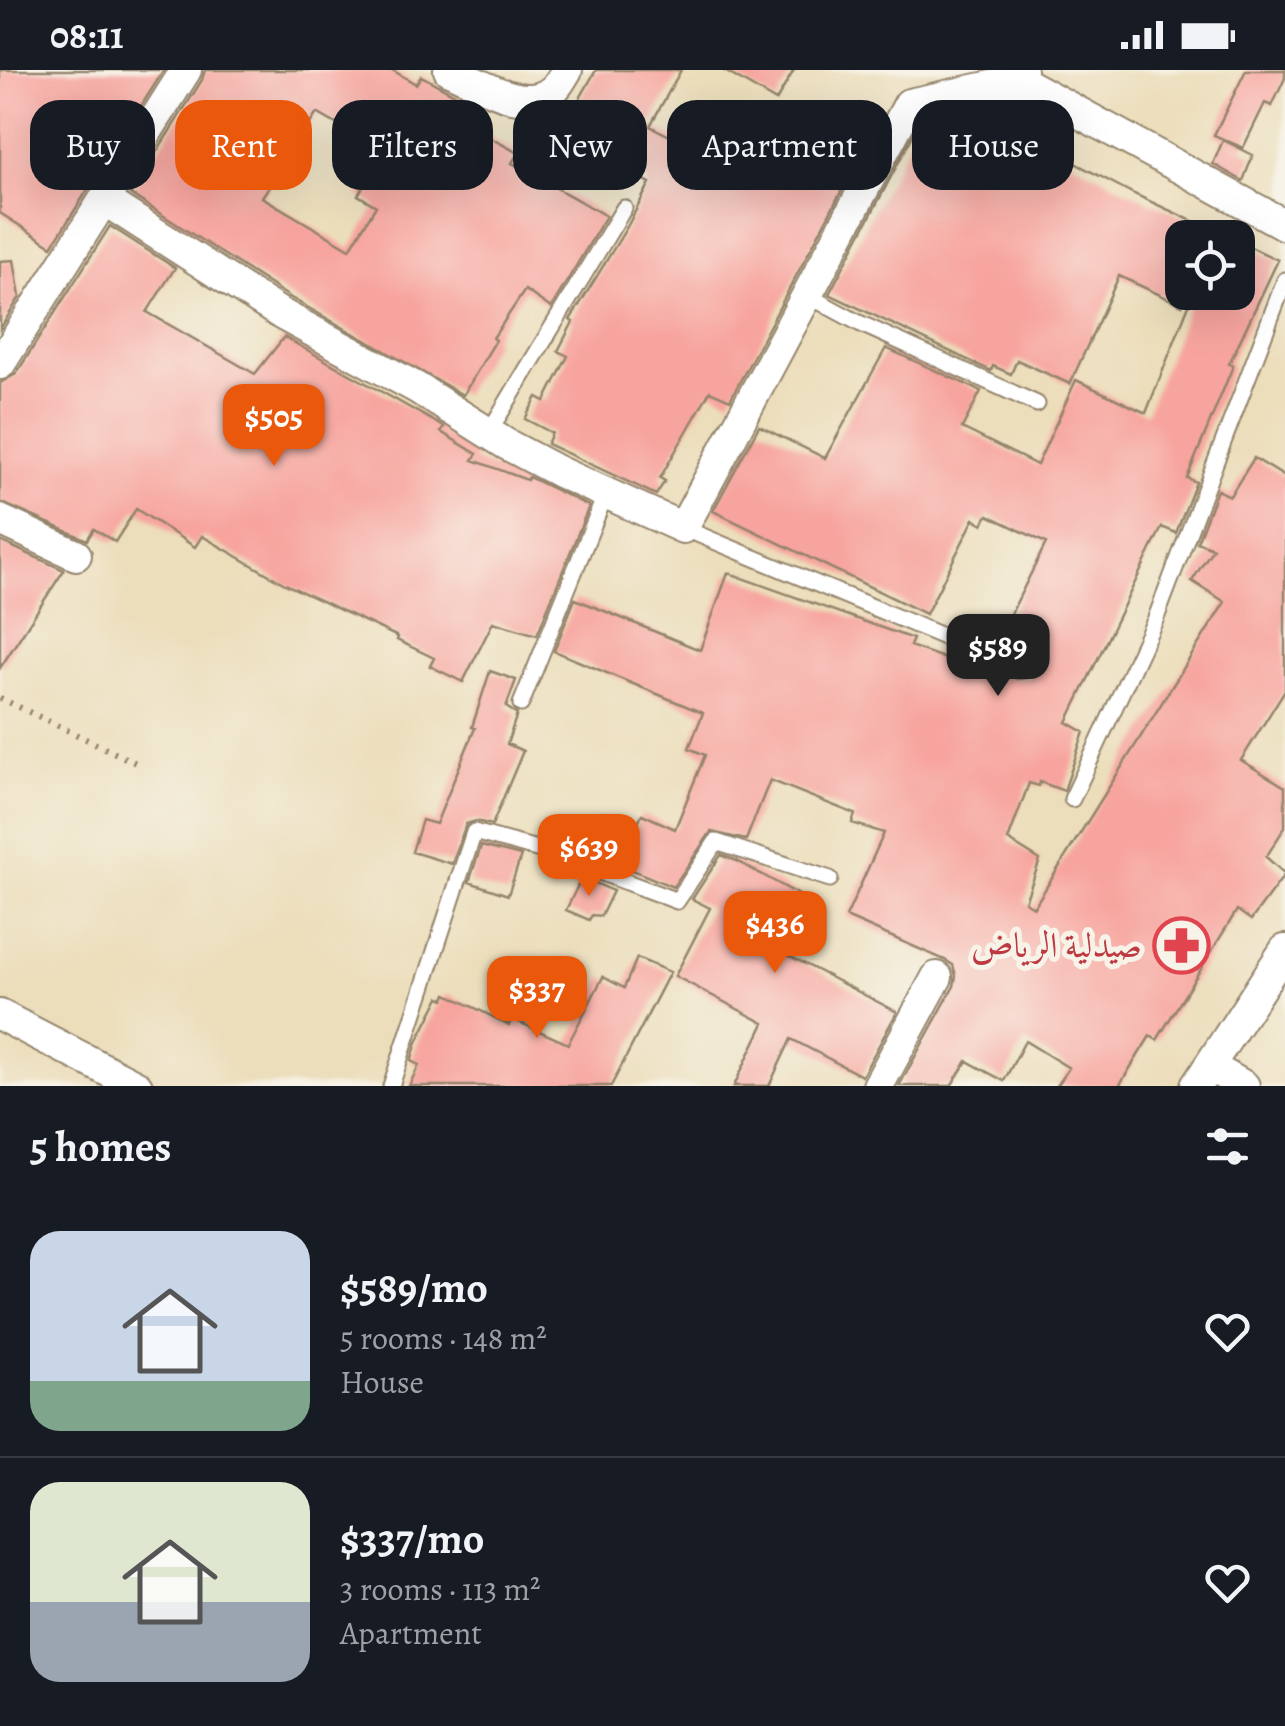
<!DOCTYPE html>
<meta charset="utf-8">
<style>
:root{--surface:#171b24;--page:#242831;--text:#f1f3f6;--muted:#9ea1a6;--line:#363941;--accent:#ea580c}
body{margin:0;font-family:Alegreya,Amiri,serif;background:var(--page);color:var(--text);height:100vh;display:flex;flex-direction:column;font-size:38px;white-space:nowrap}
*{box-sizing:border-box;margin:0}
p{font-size:32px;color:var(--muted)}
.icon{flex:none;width:55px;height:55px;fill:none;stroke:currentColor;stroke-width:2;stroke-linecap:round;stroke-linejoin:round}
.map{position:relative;height:1016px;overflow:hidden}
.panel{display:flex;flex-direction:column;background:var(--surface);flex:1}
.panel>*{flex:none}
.banner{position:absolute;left:30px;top:30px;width:1225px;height:90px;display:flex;gap:20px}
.fabs{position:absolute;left:1165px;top:150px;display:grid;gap:20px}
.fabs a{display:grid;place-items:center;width:90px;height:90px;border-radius:20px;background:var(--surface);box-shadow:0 10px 40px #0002;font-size:50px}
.price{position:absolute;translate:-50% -85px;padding:0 22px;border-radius:20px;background:var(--accent);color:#fff;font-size:32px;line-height:65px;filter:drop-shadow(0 2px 5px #0008)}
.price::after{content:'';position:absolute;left:50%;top:60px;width:30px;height:22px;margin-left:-15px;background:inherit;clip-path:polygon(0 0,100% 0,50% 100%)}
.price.selected{background:#222;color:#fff}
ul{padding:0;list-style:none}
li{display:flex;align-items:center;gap:30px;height:250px;padding:0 30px}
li+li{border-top:2px solid var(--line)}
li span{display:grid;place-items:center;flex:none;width:280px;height:200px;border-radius:30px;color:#555}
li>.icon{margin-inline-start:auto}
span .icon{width:120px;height:120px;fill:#fffc;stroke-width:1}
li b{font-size:42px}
h2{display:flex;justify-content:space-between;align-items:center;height:120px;padding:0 30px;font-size:42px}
.pill{padding:0 35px;border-radius:30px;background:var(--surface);box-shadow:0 10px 40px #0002;font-size:35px;line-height:90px}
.pill.selected{background:var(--accent);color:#fff}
.status{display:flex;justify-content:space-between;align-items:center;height:70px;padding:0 50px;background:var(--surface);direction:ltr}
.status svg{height:28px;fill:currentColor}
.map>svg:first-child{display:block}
.building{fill:#f7a49e;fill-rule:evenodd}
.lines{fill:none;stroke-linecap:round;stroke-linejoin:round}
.lane-casing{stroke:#94846c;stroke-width:19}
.street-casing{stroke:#94846c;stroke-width:34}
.path{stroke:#94846c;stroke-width:6;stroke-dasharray:2.5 8;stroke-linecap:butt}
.lane{stroke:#fff;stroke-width:15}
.street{stroke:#fff;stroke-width:30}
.labels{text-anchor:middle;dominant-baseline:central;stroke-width:10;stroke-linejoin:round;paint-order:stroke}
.health-label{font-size:35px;fill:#be3a42;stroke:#f7f3e8;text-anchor:end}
</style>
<div class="status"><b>08:11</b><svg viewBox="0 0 49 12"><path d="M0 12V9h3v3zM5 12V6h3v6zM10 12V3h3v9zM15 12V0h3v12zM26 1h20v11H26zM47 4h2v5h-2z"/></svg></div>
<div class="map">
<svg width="1285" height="1016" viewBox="0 0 1285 1016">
<rect width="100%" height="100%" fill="#f7f3e8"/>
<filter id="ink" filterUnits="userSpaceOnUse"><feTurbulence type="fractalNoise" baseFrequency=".01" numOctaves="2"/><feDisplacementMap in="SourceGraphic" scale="20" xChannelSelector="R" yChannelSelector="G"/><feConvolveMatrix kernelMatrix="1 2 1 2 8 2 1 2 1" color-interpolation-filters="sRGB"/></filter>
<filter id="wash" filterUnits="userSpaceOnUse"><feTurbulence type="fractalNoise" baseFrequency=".0048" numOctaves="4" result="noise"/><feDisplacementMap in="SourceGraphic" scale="40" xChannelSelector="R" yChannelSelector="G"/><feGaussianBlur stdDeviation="2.25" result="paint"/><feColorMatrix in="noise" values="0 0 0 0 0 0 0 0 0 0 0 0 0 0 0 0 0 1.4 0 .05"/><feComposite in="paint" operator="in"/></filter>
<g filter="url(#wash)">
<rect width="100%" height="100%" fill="#ecdebb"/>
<g id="blocks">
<!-- building -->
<path class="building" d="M0 0H164L52 176 0 143Z
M205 0H392L416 14 421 6 460 27 450 46 518 83 512 93 606 146 551 238 525 220 493 268 496 270 463 325 291 228 130 124 202 10ZM317 43 381 80 376 88 379 90 358 125 376 136 350 179 262 127Z
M596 0H681L650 56 753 108 782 52 858 90 730 330 710 321 660 408 665 411 656 425 547 374 552 363 525 349 537 327 545 331 568 286 558 281 573 252 570 250 627 157 650 113 560 64Z
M723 0H794L776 31Z
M1246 0H1285V8L1272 36 1265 33 1243 78 1214 65Z
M927 49 1009 92 1023 66 1134 124 1229 168H1182V235L1119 206 1070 314 1017 290 1011 304 993 296 991 301 829 224 921 50Z
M1223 70 1253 85 1243 111 1213 94Z
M110 156 175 198 147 242 255 304 284 267 444 357 441 362 477 384 473 390 527 410 529 407 589 436 537 565 493 552 463 612 430 596 434 588 397 570 398 567 285 514 202 466 195 477 136 439 115 472 94 459 87 470 0 432V313L16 304Z
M1238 171 1278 190 1229 294 1233 296 1187 408 1196 412 1176 463 1162 457 1067 652 1084 662 1064 721 1040 712 1039 716 1029 713 1008 770 1040 790 1025 832 1034 837 1225 532 1192 511 1213 478 1197 472 1217 420 1230 426 1254 388 1285 407V620L1241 690 1285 717V757L1266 787 1285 804 1251 850 1237 840 1157 970 1150 966 1119 1016H1057L1069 998 1025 971 1004 1011 967 991 951 1016H899L954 916 956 906 953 895 945 890 846 847 884 763 852 753 855 744 770 710 746 770 711 762 673 817 618 794 642 744 675 759 705 685 689 678 703 643 554 581 575 529 700 580 728 503 913 569 910 576 982 602 985 596 1017 609 1027 608 1032 602 1029 591 995 576 1046 473 988 445 983 454 974 449 926 544 713 441 759 356 825 388 886 278 981 321 962 358 1037 395 1076 310 1146 343 1194 222H1238Z
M14 190 20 227 0 259V191Z
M0 471 64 500 0 598Z
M490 601 516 610 506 637 517 644 507 674 523 681 492 755 476 751 466 754 452 794 412 782 422 750 436 754 475 658 472 657Z
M481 776 521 786 508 825 469 812Z
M721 785 737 791 812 832 784 883 897 942 862 1006 791 969 769 1016H734L764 953 675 906 710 838 692 829Z
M582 807 613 821 601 846 592 845 589 850 566 840Z
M637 888 670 902 611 1016H409L419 995 411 991 417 972 440 927 445 929 447 924 509 955 512 949 568 974 603 907 624 918Z"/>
</g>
</g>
<g filter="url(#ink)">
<use href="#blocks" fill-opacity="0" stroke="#94846c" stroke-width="2.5"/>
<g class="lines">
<defs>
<path id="lane" d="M809 226 859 253 1037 334
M489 362 624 138
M683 458 1021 599
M521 634 606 423
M1072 729 1156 548 1285 210
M391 1016 474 762 544 781 677 831 716 772 830 809"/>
<path id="street" d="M449 0C478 12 526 45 553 20 559 15 563 6 567 0
M1021 0 1019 10 1285 155
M104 130 281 244 417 318 506 374 559 402 683 458 909 34 1019 10
M0 294 186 0
M0 450 76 485
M0 945 137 1016
M1209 996 1244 1016
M878 1016 937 907
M1196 1016 1285 880"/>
</defs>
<!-- lane casing -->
<use href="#lane" class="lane-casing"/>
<!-- street casing -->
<use href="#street" class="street-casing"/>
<!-- path -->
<path class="path" d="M0 628 140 695"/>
<!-- lane -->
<use href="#lane" class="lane"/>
<!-- street -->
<use href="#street" class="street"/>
</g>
</g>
<!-- icons -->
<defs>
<symbol id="pharmacy-ring" viewBox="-11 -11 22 22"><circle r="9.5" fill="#f7f3e8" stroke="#e0444e" stroke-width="1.5"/><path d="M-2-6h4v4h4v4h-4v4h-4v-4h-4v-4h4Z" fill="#e0444e"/></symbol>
</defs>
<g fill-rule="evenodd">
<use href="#pharmacy-ring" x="1150" y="844" width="63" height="63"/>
</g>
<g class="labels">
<!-- health labels -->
<g class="health-label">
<text x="1142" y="875">صيدلية الرياض</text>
</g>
</g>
</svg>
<div class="fabs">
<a><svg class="icon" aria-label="locate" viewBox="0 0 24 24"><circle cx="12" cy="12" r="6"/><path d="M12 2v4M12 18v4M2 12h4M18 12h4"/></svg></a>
</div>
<b class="price" style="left:274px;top:399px">$505</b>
<b class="price selected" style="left:998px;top:629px">$589</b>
<b class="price" style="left:589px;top:829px">$639</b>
<b class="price" style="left:775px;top:906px">$436</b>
<b class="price" style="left:537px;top:971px">$337</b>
<div class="banner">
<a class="pill">Buy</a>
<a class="pill selected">Rent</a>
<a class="pill">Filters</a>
<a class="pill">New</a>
<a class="pill">Apartment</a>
<a class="pill">House</a>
</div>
</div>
<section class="panel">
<h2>5 homes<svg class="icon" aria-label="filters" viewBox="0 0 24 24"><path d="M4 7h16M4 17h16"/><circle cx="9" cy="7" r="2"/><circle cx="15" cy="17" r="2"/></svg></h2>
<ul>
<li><span style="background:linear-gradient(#c9d6e8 75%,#7fa58c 0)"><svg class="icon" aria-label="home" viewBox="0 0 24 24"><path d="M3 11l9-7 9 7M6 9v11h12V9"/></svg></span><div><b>$589/mo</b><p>5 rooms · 148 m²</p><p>House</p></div><svg class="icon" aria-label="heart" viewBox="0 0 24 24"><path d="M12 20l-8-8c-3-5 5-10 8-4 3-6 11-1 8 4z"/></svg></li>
<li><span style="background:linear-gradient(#dfe7d0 60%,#9aa5b1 0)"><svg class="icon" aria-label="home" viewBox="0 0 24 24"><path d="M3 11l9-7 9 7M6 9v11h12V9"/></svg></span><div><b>$337/mo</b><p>3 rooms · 113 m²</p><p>Apartment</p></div><svg class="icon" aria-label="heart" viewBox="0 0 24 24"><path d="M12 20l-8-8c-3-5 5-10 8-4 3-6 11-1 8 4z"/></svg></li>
</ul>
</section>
